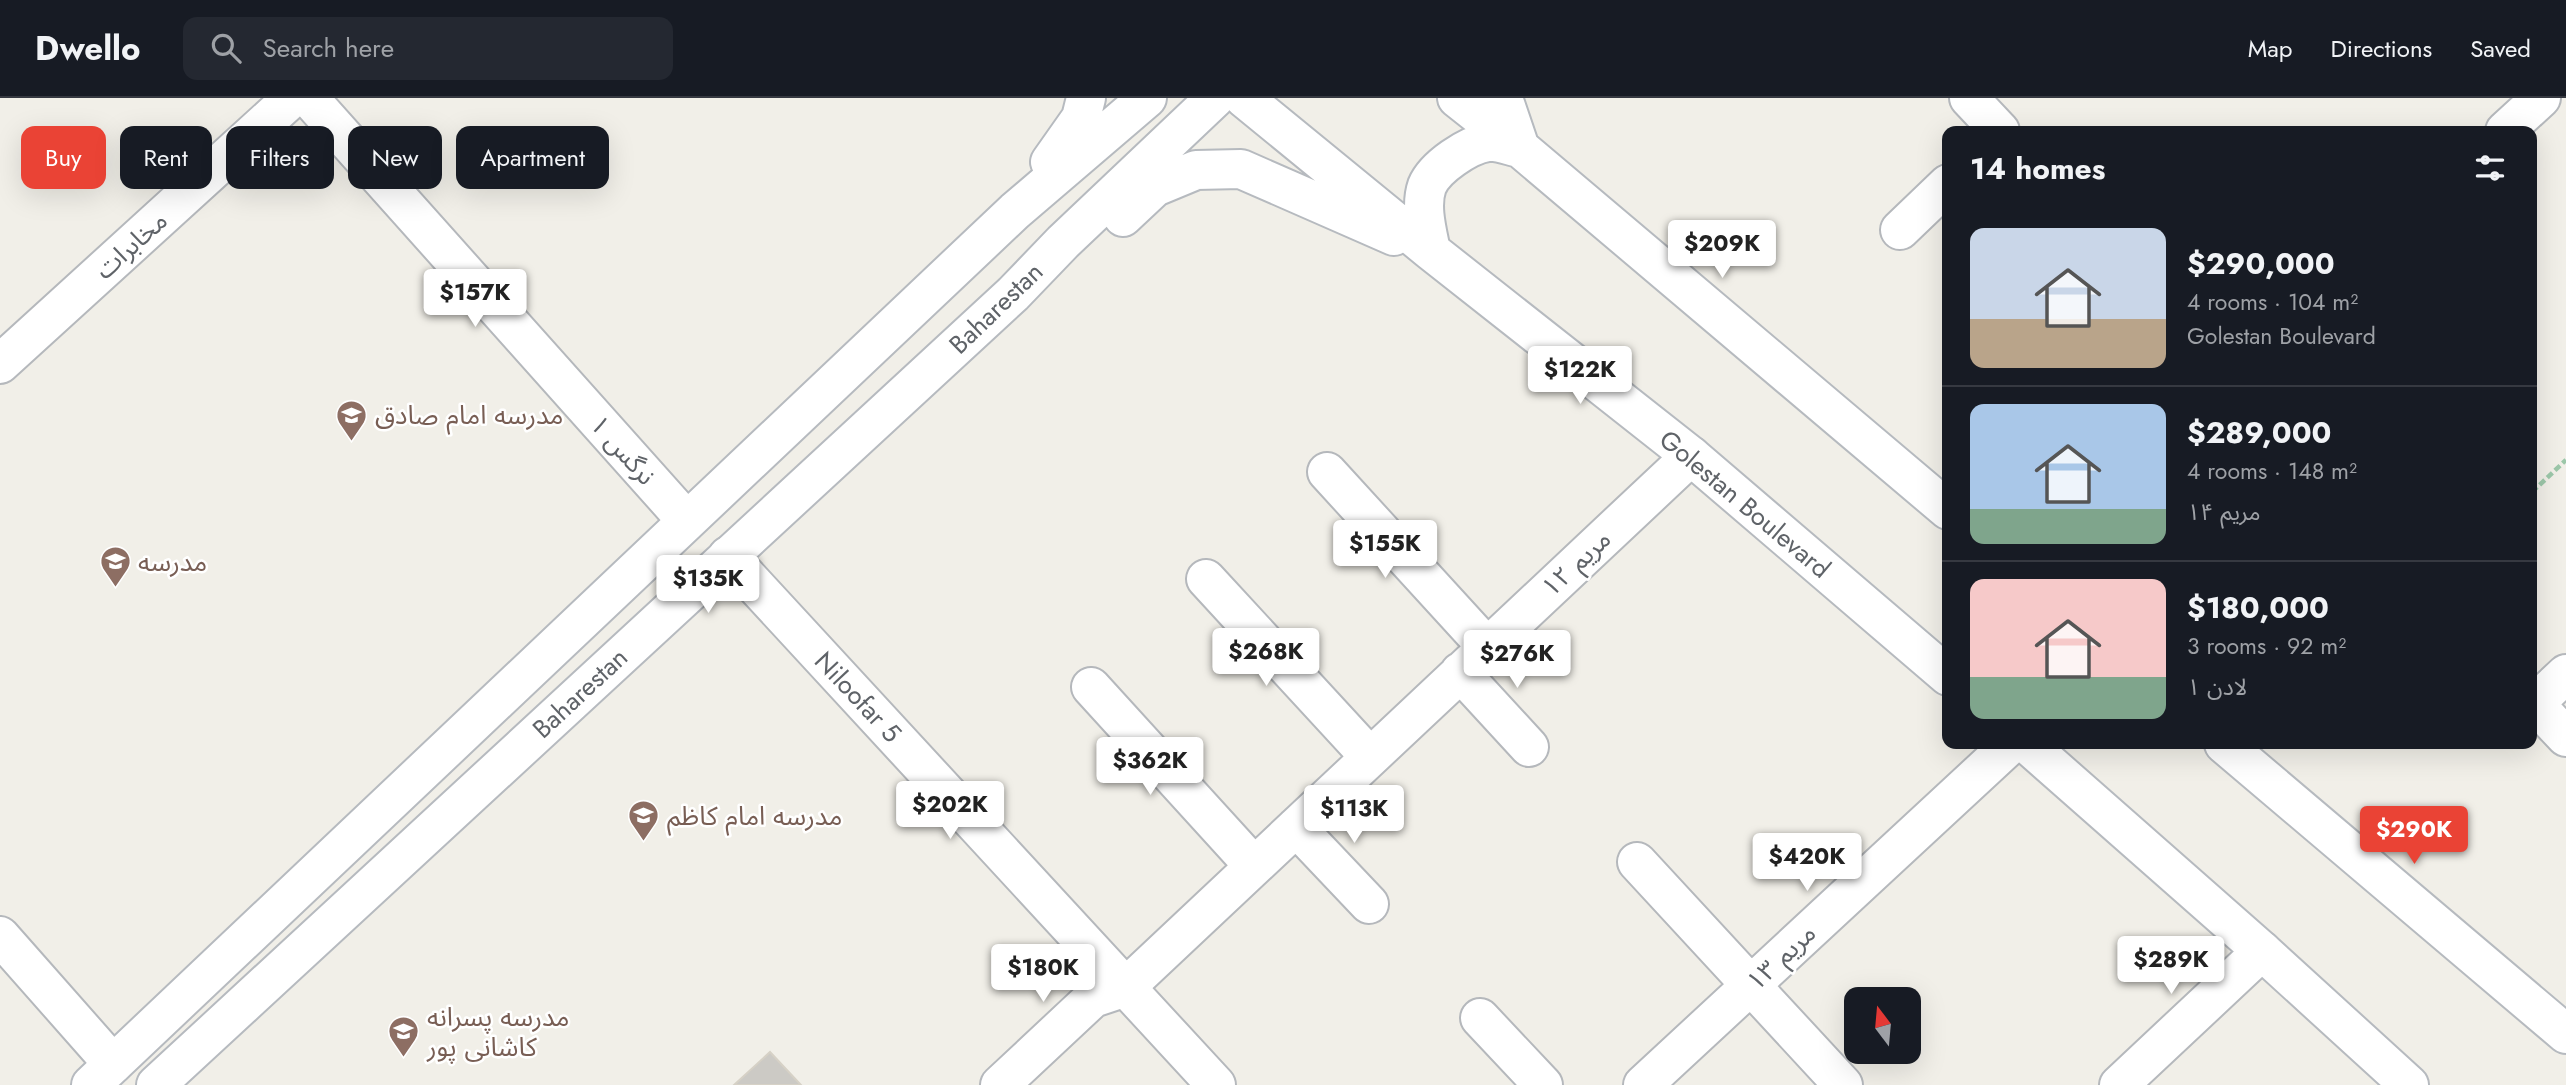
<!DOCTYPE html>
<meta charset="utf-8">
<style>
:root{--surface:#171b24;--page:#242831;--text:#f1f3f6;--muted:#9ea1a6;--line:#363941;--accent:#ea4335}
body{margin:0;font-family:Jost,"Noto Sans Arabic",sans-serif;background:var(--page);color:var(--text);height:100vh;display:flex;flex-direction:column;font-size:26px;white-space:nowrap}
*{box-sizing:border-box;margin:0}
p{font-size:23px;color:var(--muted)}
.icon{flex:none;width:38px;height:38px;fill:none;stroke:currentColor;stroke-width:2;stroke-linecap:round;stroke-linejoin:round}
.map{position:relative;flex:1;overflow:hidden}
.details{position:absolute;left:1942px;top:28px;width:595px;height:623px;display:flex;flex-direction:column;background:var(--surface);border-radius:14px;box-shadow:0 7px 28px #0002}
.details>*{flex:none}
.hud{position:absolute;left:21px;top:28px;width:665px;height:63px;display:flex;gap:14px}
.needle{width:46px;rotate:344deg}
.buttons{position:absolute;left:1844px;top:889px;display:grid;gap:14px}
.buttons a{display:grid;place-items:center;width:77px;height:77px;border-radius:14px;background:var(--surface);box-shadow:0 7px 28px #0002;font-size:35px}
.price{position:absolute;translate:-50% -60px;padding:0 16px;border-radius:7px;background:#fff;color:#222;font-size:23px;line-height:46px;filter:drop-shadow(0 2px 4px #0008)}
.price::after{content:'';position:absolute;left:50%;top:42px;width:21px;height:16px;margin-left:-10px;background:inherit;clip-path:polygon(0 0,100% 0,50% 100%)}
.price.current{background:var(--accent);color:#fff}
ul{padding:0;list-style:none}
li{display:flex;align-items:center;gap:21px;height:175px;padding:0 28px}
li+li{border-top:2px solid var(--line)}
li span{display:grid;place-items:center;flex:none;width:196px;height:140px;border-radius:14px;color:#555}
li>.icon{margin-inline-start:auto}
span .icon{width:84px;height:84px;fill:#fffc;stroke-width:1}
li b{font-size:30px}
h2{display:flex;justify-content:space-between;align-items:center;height:84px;padding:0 28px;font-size:30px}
.pill{padding:0 24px;border-radius:14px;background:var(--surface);box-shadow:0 7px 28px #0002;font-size:24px;line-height:63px}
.pill.current{background:var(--accent);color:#fff}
header{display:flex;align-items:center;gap:42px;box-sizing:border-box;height:98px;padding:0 35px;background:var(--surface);border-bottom:2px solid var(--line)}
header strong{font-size:33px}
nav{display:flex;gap:38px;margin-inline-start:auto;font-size:24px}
.search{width:490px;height:63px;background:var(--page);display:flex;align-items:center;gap:18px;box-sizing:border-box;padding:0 24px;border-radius:14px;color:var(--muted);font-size:26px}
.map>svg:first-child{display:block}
.building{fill:#cccac5;stroke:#d6d1c6;stroke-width:2}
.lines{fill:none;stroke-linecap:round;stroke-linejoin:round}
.minor-casing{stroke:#b5b8bc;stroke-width:42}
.tertiary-casing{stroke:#b5b8bc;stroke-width:42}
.secondary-casing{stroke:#b6babf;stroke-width:42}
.path{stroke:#9cc7a9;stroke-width:4.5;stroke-dasharray:7 3.5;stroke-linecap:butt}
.minor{stroke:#fff;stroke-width:38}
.tertiary{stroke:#fff;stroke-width:38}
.secondary{stroke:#fff;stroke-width:38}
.labels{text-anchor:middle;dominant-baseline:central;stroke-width:5;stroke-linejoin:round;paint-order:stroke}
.street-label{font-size:26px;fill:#5f6368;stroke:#fff}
.education-label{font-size:26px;fill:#785e54;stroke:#fff;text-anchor:start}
</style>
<header>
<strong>Dwello</strong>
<div class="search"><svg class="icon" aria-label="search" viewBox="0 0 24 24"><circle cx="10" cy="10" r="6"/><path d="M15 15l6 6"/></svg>Search here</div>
<nav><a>Map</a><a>Directions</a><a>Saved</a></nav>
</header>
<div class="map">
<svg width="2566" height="987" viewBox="0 0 2566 987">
<rect width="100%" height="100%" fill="#f1efe8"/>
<!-- building -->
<path class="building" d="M770 954 801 987H734Z"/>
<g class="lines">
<defs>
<path id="minor" d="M309 0 686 422
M1969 0 2000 33
M2505 33 2541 0
M1900 132 1948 86
M0 266 292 0
M1327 374 1487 549
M1206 481 1370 659
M1460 574 1529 649
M1091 589 1254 768
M2532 603 2566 639
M2535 605 2566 576
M1296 729 1369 806
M1637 764 1843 987
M0 838 113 966
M1480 920 1543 987
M1000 987 1093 900 1126 889 1691 358
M1643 987 2011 646
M2119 987 2262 853"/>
<path id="tertiary" d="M728 458 1216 987"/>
<path id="secondary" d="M1244 0 1431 153 1691 358 1948 578
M1457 0 1520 50 1948 412
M1050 64 1081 20 1086 0
M1123 119 1155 89 1196 72 1241 71 1394 138
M1431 153C1427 133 1420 108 1427 88 1435 69 1468 47 1488 44 1497 43 1510 48 1520 50L1503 0
M2027 646 2262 853 2409 987
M2224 646 2566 936
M91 987 1015 113 1147 0
M156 987 1013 196 1063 144 1215 0"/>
</defs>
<!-- minor casing -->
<use href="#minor" class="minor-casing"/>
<!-- tertiary casing -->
<use href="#tertiary" class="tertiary-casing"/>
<!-- secondary casing -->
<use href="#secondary" class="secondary-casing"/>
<!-- path -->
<path class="path" d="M2532 394 2566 362"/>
<!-- minor -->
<use href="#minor" class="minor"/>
<!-- tertiary -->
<use href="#tertiary" class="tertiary"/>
<!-- secondary -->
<use href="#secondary" class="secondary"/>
</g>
<!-- icons -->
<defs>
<symbol id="school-pin" viewBox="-11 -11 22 30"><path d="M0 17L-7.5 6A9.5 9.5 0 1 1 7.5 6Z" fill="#8d6e63" stroke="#fff"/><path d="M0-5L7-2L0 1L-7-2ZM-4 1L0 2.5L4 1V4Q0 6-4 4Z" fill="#fff"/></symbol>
</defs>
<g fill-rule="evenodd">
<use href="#school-pin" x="334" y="300" width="35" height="47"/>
<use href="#school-pin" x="98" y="446" width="35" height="47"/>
<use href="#school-pin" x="626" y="700" width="35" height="47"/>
<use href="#school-pin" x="386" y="916" width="35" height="47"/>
</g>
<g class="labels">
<!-- street labels -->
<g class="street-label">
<text transform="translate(131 147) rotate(-42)">مخابرات</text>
<text transform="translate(996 210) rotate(-44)">Baharestan</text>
<text transform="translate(623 352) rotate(48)">نرگس ۱</text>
<text transform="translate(1745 406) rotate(40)">Golestan Boulevard</text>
<text transform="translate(1576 465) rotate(-43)">مریم ۱۲</text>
<text transform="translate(580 595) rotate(-43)">Baharestan</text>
<text transform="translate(858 599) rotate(47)">Niloofar 5</text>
<text transform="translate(1781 859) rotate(-43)">مریم ۱۳</text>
</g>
<!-- education labels -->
<g class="education-label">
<text x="375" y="317">مدرسه امام صادق</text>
<text x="138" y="464">مدرسه</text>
<text x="667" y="718">مدرسه امام کاظم</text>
<text x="427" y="919">مدرسه پسرانه<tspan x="427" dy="30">کاشانی پور</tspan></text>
</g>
</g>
</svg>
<div class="buttons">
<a><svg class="needle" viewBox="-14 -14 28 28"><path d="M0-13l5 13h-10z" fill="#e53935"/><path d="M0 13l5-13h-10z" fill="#9ea1a6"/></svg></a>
</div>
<b class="price" style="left:1722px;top:182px">$209K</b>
<b class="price" style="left:475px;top:231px">$157K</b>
<b class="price" style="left:1580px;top:308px">$122K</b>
<b class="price" style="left:1385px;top:482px">$155K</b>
<b class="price" style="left:708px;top:517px">$135K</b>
<b class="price" style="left:1266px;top:590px">$268K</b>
<b class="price" style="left:1517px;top:592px">$276K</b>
<b class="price" style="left:1150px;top:699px">$362K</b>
<b class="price" style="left:950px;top:743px">$202K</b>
<b class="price" style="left:1354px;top:747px">$113K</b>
<b class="price current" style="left:2414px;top:768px">$290K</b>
<b class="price" style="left:1807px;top:795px">$420K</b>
<b class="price" style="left:2171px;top:898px">$289K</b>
<b class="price" style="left:1043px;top:906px">$180K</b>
<div class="hud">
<a class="pill current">Buy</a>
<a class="pill">Rent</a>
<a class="pill">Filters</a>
<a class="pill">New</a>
<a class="pill">Apartment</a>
</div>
<section class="details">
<h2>14 homes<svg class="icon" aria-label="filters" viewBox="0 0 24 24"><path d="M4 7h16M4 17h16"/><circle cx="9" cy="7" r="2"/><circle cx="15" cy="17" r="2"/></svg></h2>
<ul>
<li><span style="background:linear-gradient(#c9d6e8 65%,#b9a48a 0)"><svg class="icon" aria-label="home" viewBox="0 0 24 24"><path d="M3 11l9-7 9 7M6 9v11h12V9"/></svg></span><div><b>$290,000</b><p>4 rooms · 104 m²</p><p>Golestan Boulevard</p></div></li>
<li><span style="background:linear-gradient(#a9c7e8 75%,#7fa58c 0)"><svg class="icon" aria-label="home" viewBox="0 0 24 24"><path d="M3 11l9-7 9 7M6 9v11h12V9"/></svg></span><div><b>$289,000</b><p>4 rooms · 148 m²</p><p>مریم ۱۴</p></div></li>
<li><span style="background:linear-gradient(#f6c9c9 70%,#7fa58c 0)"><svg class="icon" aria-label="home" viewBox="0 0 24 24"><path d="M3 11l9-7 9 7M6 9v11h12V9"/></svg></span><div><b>$180,000</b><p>3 rooms · 92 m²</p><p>لادن ۱</p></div></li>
</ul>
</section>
</div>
